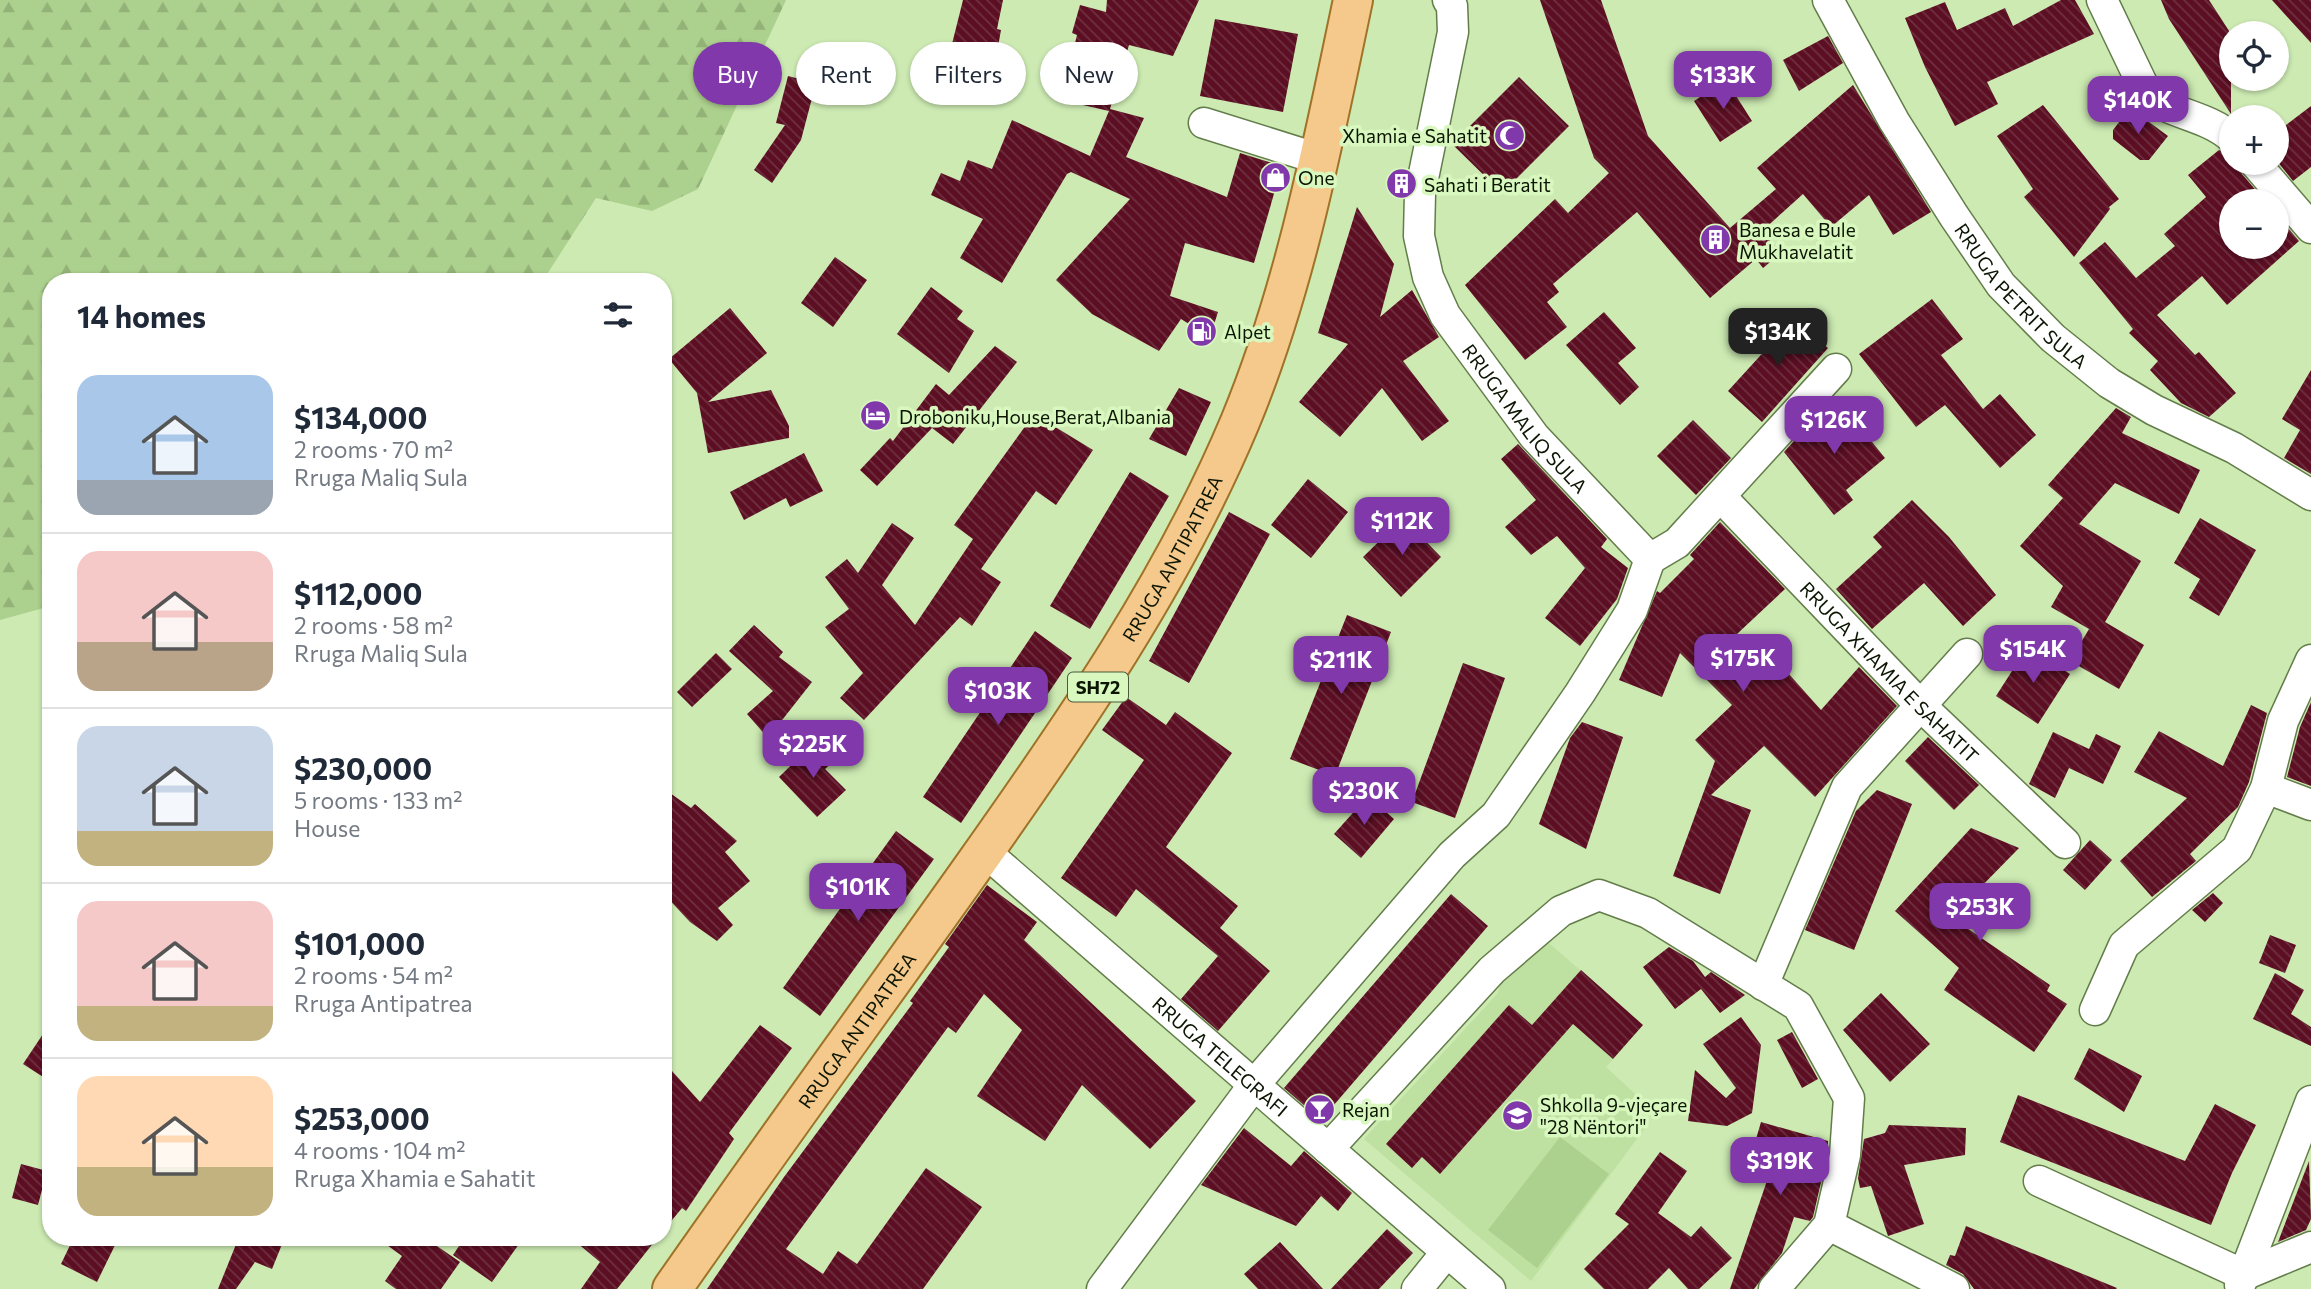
<!DOCTYPE html>
<meta charset="utf-8">
<style>
:root{--surface:#fff;--page:#f6f6f7;--text:#1f2937;--muted:#747a83;--line:#e0e1e3;--accent:#8138aa}
body{margin:0;font-family:Commissioner,sans-serif;background:var(--page);color:var(--text);height:100vh;display:flex;flex-direction:column;font-size:26px;white-space:nowrap}
*{box-sizing:border-box;margin:0}
p{font-size:23px;color:var(--muted)}
.icon{flex:none;width:38px;height:38px;fill:none;stroke:currentColor;stroke-width:2;stroke-linecap:round;stroke-linejoin:round}
.map{position:relative;flex:1;overflow:hidden}
.details{position:absolute;left:42px;top:273px;width:630px;height:973px;display:flex;flex-direction:column;background:var(--surface);border-radius:28px;box-shadow:0 2px 5px #0004}
.details>*{flex:none}
.hud{position:absolute;left:693px;top:42px;width:665px;height:63px;display:flex;gap:14px}
.tools{position:absolute;left:2219px;top:21px;display:grid;gap:14px}
.tools a{display:grid;place-items:center;width:70px;height:70px;border-radius:50%;background:var(--surface);box-shadow:0 2px 5px #0004;font-size:35px}
.price{position:absolute;translate:-50% -60px;padding:0 16px;border-radius:14px;background:var(--accent);color:#fff;font-size:23px;line-height:46px;filter:drop-shadow(0 2px 4px #0008)}
.price::after{content:'';position:absolute;left:50%;top:42px;width:21px;height:16px;margin-left:-10px;background:inherit;clip-path:polygon(0 0,100% 0,50% 100%)}
.price.selected{background:#222;color:#fff}
ul{padding:0;list-style:none}
li{display:flex;align-items:center;gap:21px;height:175px;padding:0 35px}
li+li{border-top:2px solid var(--line)}
li span{display:grid;place-items:center;flex:none;width:196px;height:140px;border-radius:21px;color:#555}
li>.icon{margin-inline-start:auto}
span .icon{width:84px;height:84px;fill:#fffc;stroke-width:1}
li b{font-size:30px}
h2{display:flex;justify-content:space-between;align-items:center;height:84px;padding:0 35px;font-size:30px}
.tag{padding:0 24px;border-radius:32px;background:var(--surface);box-shadow:0 2px 5px #0004;font-size:24px;line-height:63px}
.tag.selected{background:var(--accent);color:#fff}
.map>svg:first-child{display:block}
.built{fill:#bee0a1}
.grass{fill:#acd08d}
.forest{fill:url(#forest-firs)}
.building{fill:url(#building-back-hatch)}
.lines{fill:none;stroke-linecap:round;stroke-linejoin:round}
.minor-casing{stroke:#637d4a;stroke-width:33}
.primary-casing{stroke:#9f7228;stroke-width:42}
.minor{stroke:#fff;stroke-width:30}
.primary{stroke:#f5c88b;stroke-width:38}
.labels{text-anchor:middle;dominant-baseline:central;stroke-width:7;stroke-linejoin:round;paint-order:stroke}
.shield{fill:#d9f8bf;stroke:#49593b;stroke-width:2}
.shield-label{font-size:18px;font-weight:bold;fill:#0b1502}
.poi-label{font-size:19px;fill:#0b1502;stroke:#d9f8bf;text-anchor:start}
.street-label{font-size:19px;fill:#0b1502;stroke:#d9f8bf}
</style>
<div class="map">
<svg width="2311" height="1289" viewBox="0 0 2311 1289">
<defs>
<pattern id="forest-firs" width="22" height="20" patternUnits="userSpaceOnUse" patternTransform="scale(1.75)"><rect width="22" height="20" fill="#acd08d"/><path d="M5 1l3.5 6h-7zM16 11l3.5 6h-7z" fill="#93b278"/></pattern>
<pattern id="building-back-hatch" width="6" height="6" patternUnits="userSpaceOnUse" patternTransform="scale(1.75)"><rect width="6" height="6" fill="#5c0e23"/><path d="M-1 5l2 2M0 0l6 6M5-1l2 2" fill="none" stroke="#6e3040"/></pattern>
</defs>
<rect width="100%" height="100%" fill="#cceab2"/>
<!-- built -->
<path class="built" d="M1542 937 1643 1025 1606 1067 1647 1105 1648 1124 1531 1281 1364 1139 1498 993 1505 964Z"/>
<!-- grass -->
<path class="grass" d="M1560 1137 1609 1174 1537 1268 1488 1230Z"/>
<!-- forest -->
<path class="forest" d="M0 0H786L698 189 652 211 596 198 542 282H51V606L0 620Z"/>
<!-- building -->
<path class="building" d="M963 0H1003L997 29 1001 30 996 58 951 48Z
M1107 0H1199L1173 56 1129 45 1110 109 1144 118 1126 157 1227 197 1240 153 1282 166 1254 263 1185 243 1170 296 1218 312 1210 337 1181 319 1159 351 1092 314 1056 280 1130 199 1071 172 1067 174 1002 283 960 258 983 219 931 195 941 173 960 181 968 160 992 169 1012 120 1090 156 1109 111 1061 100 1077 35 1072 33 1080 5 1106 12Z
M1540 0H1601L1648 136 1730 228 1776 189 1757 168 1853 85 1931 212 1893 235 1869 195 1831 227 1803 194 1762 231 1781 253 1763 268 1756 259 1710 298 1637 212 1553 284 1559 292 1547 302 1567 327 1525 360 1465 285 1555 199 1568 213 1609 173 1594 158Z
M2061 0H2075L2094 34 1987 82 1998 104 1955 126 1925 67 1905 18 1945 2 1957 30 2005 8 2013 26Z
M2161 0H2209L2231 34V114L2169 19Z
M2272 0H2311V43Z
M1215 19 1298 34 1283 112 1200 96Z
M1828 36 1843 63 1799 91 1783 60Z
M844 50 880 64 866 103 829 90Z
M788 76 816 83 801 140 772 183 754 170 785 125 776 123Z
M1519 77 1569 126 1502 193 1452 144Z
M1726 80 1752 121 1720 142 1694 101Z
M2043 105 2119 199 2109 207 2110 209 2074 257 2024 197 2033 189 1997 136Z
M2311 106V167L2293 181 2277 161V132Z
M2130 108 2168 136 2149 160H2140L2113 139V130Z
M2219 150 2231 154V163H2238L2242 174 2265 201H2231V247H2277V215L2299 241 2227 305 2202 276 2157 315 2195 355 2199 352 2236 393 2209 417 2181 403 2150 370 2158 361 2129 333 2133 329 2079 263 2105 242 2136 278 2175 246 2164 234 2206 197 2188 175Z
M1357 207 1394 264 1380 317 1412 290 1439 337 1403 361 1449 421 1422 441 1382 388 1340 437 1299 402 1348 344 1318 333Z
M835 257 867 280 833 327 801 303Z
M931 287 963 311 957 319 974 331 949 373 897 334Z
M1932 299 1963 339 1941 355 1983 409 2000 394 2036 435 2000 468 1945 405 1916 427 1859 354Z
M730 308 767 353 708 402 771 390 789 426V438L708 453 697 393 669 359Z
M1604 312 1636 348 1618 363 1639 387 1620 405 1566 345Z
M1790 314 1828 348 1762 422 1728 391 1770 345 1766 341Z
M995 346 1017 362 953 444 932 428 877 486 860 470 890 438 893 441 936 384 949 395Z
M2311 370V474L2284 458 2300 430 2282 419Z
M1179 388 1211 402 1186 456 1149 439Z
M1838 400 1885 458 1846 490 1853 500 1834 515 1784 452 1813 420Z
M2116 408 2131 417 2122 433 2200 470 2179 514 2115 483 2079 524 2141 561 2105 622 2144 645 2119 689 2070 661 2089 629 2051 607 2063 586 2020 546 2063 498 2048 485Z
M1034 414 1093 450 1056 505 1036 491 981 569 1001 582 972 626 960 617 864 720 840 698 863 673 825 627 849 609 825 577 847 559 858 573 892 523 914 538 882 585 915 625 973 539 954 525Z
M1693 420 1731 458 1696 495 1657 456Z
M1518 444 1607 539 1601 547 1628 568 1617 599 1580 646 1545 618 1585 568 1557 536 1531 555 1505 527 1536 500 1501 459Z
M804 453 823 491 790 507 786 498 744 520 730 492Z
M1130 472 1169 496 1090 629 1050 606Z
M1308 479 1348 512 1311 558 1271 525Z
M1912 500 1949 537 1996 595 1963 626 1924 583 1872 629 1836 589 1882 547 1873 537Z
M1229 512 1270 534 1189 683 1149 661Z
M1403 518 1441 557 1401 597 1363 557Z
M2200 518 2256 550 2219 616 2189 598 2200 579 2174 563Z
M1720 522 1785 589 1737 634 1773 670 1780 664 1821 710 1859 667 1897 706 1815 797 1764 746 1711 795 1751 810 1720 894 1673 876 1715 761 1695 740 1732 705 1680 653 1662 697 1619 680 1657 591 1660 593 1694 559 1690 555Z
M1347 615 1391 632 1335 776 1290 759Z
M754 625 783 652 779 657 812 682 768 738 747 714 773 691 729 651Z
M1035 631 1072 658 961 823 923 797Z
M2028 646 2070 674 2038 724 1996 696Z
M716 653 732 669 692 707 677 692Z
M1463 663 1505 678 1455 818 1412 802Z
M1126 697 1166 725 1175 712 1232 753 1166 847 1238 906 1220 928 1270 971 1218 1031 1181 999 1218 956 1136 889 1116 917 1061 878 1144 760 1102 730Z
M2311 702V786L2287 777 2300 727Z
M2251 705 2267 713 2249 782 2238 807 2190 854 2196 861 2152 897 2120 861 2187 798 2134 772 2159 731 2223 766Z
M1582 722 1623 737 1586 849 1539 824 1570 738Z
M2053 732 2089 749 2096 734 2121 746 2103 784 2069 768 2055 798 2029 784Z
M1928 737 1979 785 1954 810 1905 761Z
M816 741 835 760 825 769 846 790 817 817 779 777Z
M663 788 691 808 695 804 737 841 725 852 750 881 718 908 733 925 717 941 690 922 663 893Z
M1877 790 1912 804 1854 950 1805 930 1856 811Z
M1368 796 1394 819 1361 858 1334 834Z
M1971 828 2019 848 1973 895 1978 900 1958 922 2050 985 2047 991 2067 1004 2034 1052 1944 990 1959 968 1895 911Z
M896 831 934 859 820 1016 783 988Z
M2090 840 2112 860 2085 890 2063 870Z
M987 885 1037 922 1024 940 1196 1101 1150 1149 1082 1085 1045 1141 977 1096 1022 1030 984 994 956 1033 948 1027 786 1249 823 1274 838 1251 857 1264 926 1168 982 1207 923 1289H707L784 1177 913 1003 910 1001 949 947 945 944Z
M2213 893 2223 903 2205 922 2192 910Z
M1451 894 1488 926 1321 1120 1284 1088Z
M2270 935 2296 945 2285 973 2259 963Z
M1669 947 1693 961 1705 977 1711 972 1745 995 1720 1013 1701 989 1675 1009 1643 967Z
M1581 970 1643 1025 1613 1059 1573 1024 1440 1174 1422 1157 1412 1168 1386 1144 1509 1005 1532 1025Z
M2275 973 2304 990 2291 1014 2311 1027V1046L2253 1019Z
M1881 993 1930 1044 1890 1082 1843 1030Z
M1741 1017 1761 1045 1752 1113 1727 1126 1688 1121 1695 1070 1726 1098 1736 1088 1703 1044Z
M51 1022V1082L23 1064Z
M760 1025 792 1048 729 1133 734 1139 686 1211 682 1208 663 1231V1061L700 1102Z
M1792 1032 1818 1079 1802 1088 1777 1040Z
M2089 1048 2142 1076 2124 1112 2074 1079Z
M2018 1095 2185 1161 2215 1104 2256 1125 2232 1173 2211 1225 2000 1142Z
M1761 1122 1828 1141V1152L1813 1217 1810 1221 1794 1217 1782 1253 1754 1289H1730L1771 1169 1749 1163Z
M1889 1125 1966 1128 1965 1155 1904 1165 1924 1224 1888 1236 1871 1186 1860 1188 1858 1178 1864 1139 1885 1133Z
M1244 1128 1291 1166 1304 1151 1352 1193 1338 1211 1321 1196 1296 1226 1201 1185Z
M1660 1152 1687 1171 1658 1213 1691 1237 1701 1226 1732 1258 1699 1289H1688L1669 1268 1648 1289H1604L1584 1269 1629 1224 1615 1214Z
M2309 1161 2311 1219 2306 1230 2278 1242Z
M21 1164 47 1171 38 1205 12 1198Z
M1966 1226 2117 1288 2116 1289H1974L1963 1274 1946 1265 1950 1255 1955 1256Z
M1387 1229 1413 1253 1379 1289H1331Z
M74 1237H119L97 1282 61 1264Z
M239 1237H285L272 1269 255 1262 236 1289H218Z
M376 1237H424L460 1262 441 1289H396L385 1281 402 1256Z
M465 1237H524L492 1282 453 1255Z
M570 1237H658L617 1289H581L600 1262Z
M1280 1242 1323 1289H1258L1244 1274Z"/>
<g class="lines">
<defs>
<g id="minor">
<path id="s1" d="M1448 0 1452 6 1453 32 1420 193 1419 236 1428 277 1445 315 1534 436 1650 559 1677 543 1836 369"/>
<path id="s2" d="M1828 0 1894 121 1954 216 2001 285 2053 338 2109 383 2154 410 2234 448 2311 495"/>
<path d="M2102 0 2147 94C2171 115 2206 115 2231 137"/>
<path d="M1204 123 1319 159"/>
<path d="M2255 163 2311 228"/>
<path id="s3" d="M1721 497 1922 707 2065 843"/>
<path d="M2266 788 2311 805"/>
<path id="s4" d="M984 851 1490 1289"/>
<path d="M1763 985 1847 787 1967 654"/>
<path d="M2095 1010 2124 945 2237 849 2266 788 2283 721 2311 660"/>
<path d="M1328 1149 1492 970 1561 911 1599 895 1648 913 1798 1006 1849 1098 1845 1155 1829 1225 1774 1289"/>
<path d="M2039 1181 2244 1275 2311 1247"/>
<path d="M1829 1225 1954 1289"/>
<path d="M2240 1285 2311 1101"/>
<path d="M1102 1289 1253 1086 1452 855 1496 815 1580 693 1632 610 1650 559"/>
<path d="M1417 1289 1446 1253"/>
</g>
<g id="primary">
<path id="s5" d="M672 1289C771 1147 873 1008 973 867 1073 726 1173 582 1240 422 1296 287 1323 142 1353 0"/>
</g>
</defs>
<!-- minor casing -->
<use href="#minor" class="minor-casing"/>
<!-- primary casing -->
<use href="#primary" class="primary-casing"/>
<!-- minor -->
<use href="#minor" class="minor"/>
<!-- primary -->
<use href="#primary" class="primary"/>
</g>
<!-- icons -->
<defs>
<symbol id="mosque-disc" viewBox="-11 -11 22 22"><circle r="9.5" fill="#8138aa" stroke="#d9f8bf"/><path d="M3.5-4.9A6 6 0 1 0 3.5 4.9A5 5 0 1 1 3.5-4.9Z" fill="#fff"/></symbol>
<symbol id="shop-disc" viewBox="-11 -11 22 22"><circle r="9.5" fill="#8138aa" stroke="#d9f8bf"/><path d="M-5-2.5h2.3a2.7 3.5 0 0 1 5.4 0H5L5.5 6h-11ZM-1.5-2.5h3a1.5 2.3 0 0 0-3 0Z" fill="#fff"/></symbol>
<symbol id="building-disc" viewBox="-11 -11 22 22"><circle r="9.5" fill="#8138aa" stroke="#d9f8bf"/><path d="M-4-6H4V6H1V3H-1V6H-4ZM-2.5-4.3h1.7v1.8h-1.7ZM.8-4.3h1.7v1.8H.8ZM-2.5-1h1.7V.8h-1.7ZM.8-1h1.7V.8H.8Z" fill="#fff"/></symbol>
<symbol id="fuel-disc" viewBox="-11 -11 22 22"><circle r="9.5" fill="#8138aa" stroke="#d9f8bf"/><path d="M-5.5-6h7V0h2V4h1.3V-2.5L3-4.5l.8-.8L6-3V5H2.5V1h-1V6h-7ZM-4.2-4.7v3.2H.2V-4.7Z" fill="#fff"/></symbol>
<symbol id="hotel-disc" viewBox="-11 -11 22 22"><circle r="9.5" fill="#8138aa" stroke="#d9f8bf"/><path d="M-6-4.5h1.5V1H6V5H4.5V3h-9V5H-6ZM-4 0a1.8 1.8 0 1 1 3.6 0ZM.5 0V-2.5h3Q6-2.5 6 0Z" fill="#fff"/></symbol>
<symbol id="bar-disc" viewBox="-11 -11 22 22"><circle r="9.5" fill="#8138aa" stroke="#d9f8bf"/><path d="M-6-5H6L.8 .8V4.5H3.5V6h-7V4.5H-.8V.8Z" fill="#fff"/></symbol>
<symbol id="school-disc" viewBox="-11 -11 22 22"><circle r="9.5" fill="#8138aa" stroke="#d9f8bf"/><path d="M0-5L7-2L0 1L-7-2ZM-4 1L0 2.5L4 1V4Q0 6-4 4Z" fill="#fff"/></symbol>
</defs>
<g fill-rule="evenodd">
<use href="#mosque-disc" x="1492" y="118" width="35" height="35"/>
<use href="#shop-disc" x="1258" y="160" width="35" height="35"/>
<use href="#building-disc" x="1384" y="166" width="35" height="35"/>
<use href="#building-disc" x="1698" y="222" width="35" height="35"/>
<use href="#fuel-disc" x="1184" y="314" width="35" height="35"/>
<use href="#hotel-disc" x="858" y="398" width="35" height="35"/>
<use href="#bar-disc" x="1302" y="1092" width="35" height="35"/>
<use href="#school-disc" x="1500" y="1098" width="35" height="35"/>
</g>
<g class="labels">
<!-- shield labels -->
<rect class="shield" x="1068" y="672.5" width="60" height="29" rx="5"/>
<g class="shield-label">
<text x="1098" y="687">SH72</text>
</g>
<!-- poi labels -->
<g class="poi-label">
<text x="1487" y="135" text-anchor="end">Xhamia e Sahatit</text>
<text x="1298" y="177">One</text>
<text x="1424" y="184">Sahati i Beratit</text>
<text x="1739" y="229">Banesa e Bule<tspan x="1739" dy="22">Mukhavelatit</tspan></text>
<text x="1224" y="331">Alpet</text>
<text x="899" y="416">Droboniku,House,Berat,Albania</text>
<text x="1540" y="1104">Shkolla 9-vjeçare<tspan x="1540" dy="22">"28 Nëntori"</tspan></text>
<text x="1342" y="1109">Rejan</text>
</g>
<!-- street labels -->
<g class="street-label">
<text stroke="none"><textPath href="#s2" startOffset="355">RRUGA PETRIT SULA</textPath></text>
<text stroke="none"><textPath href="#s1" startOffset="455">RRUGA MALIQ SULA</textPath></text>
<text stroke="none"><textPath href="#s5" startOffset="886">RRUGA ANTIPATREA</textPath></text>
<text stroke="none"><textPath href="#s3" startOffset="243">RRUGA XHAMIA E SAHATIT</textPath></text>
<text stroke="none"><textPath href="#s5" startOffset="318">RRUGA ANTIPATREA</textPath></text>
<text stroke="none"><textPath href="#s4" startOffset="313">RRUGA TELEGRAFI</textPath></text>
</g>
</g>
</svg>
<div class="tools">
<a><svg class="icon" aria-label="locate" viewBox="0 0 24 24"><circle cx="12" cy="12" r="6"/><path d="M12 2v4M12 18v4M2 12h4M18 12h4"/></svg></a>
<a>+</a>
<a>−</a>
</div>
<b class="price" style="left:1723px;top:111px">$133K</b>
<b class="price" style="left:2138px;top:136px">$140K</b>
<b class="price selected" style="left:1778px;top:368px">$134K</b>
<b class="price" style="left:1834px;top:456px">$126K</b>
<b class="price" style="left:1402px;top:557px">$112K</b>
<b class="price" style="left:2033px;top:685px">$154K</b>
<b class="price" style="left:1743px;top:694px">$175K</b>
<b class="price" style="left:1341px;top:696px">$211K</b>
<b class="price" style="left:998px;top:727px">$103K</b>
<b class="price" style="left:813px;top:780px">$225K</b>
<b class="price" style="left:1364px;top:827px">$230K</b>
<b class="price" style="left:858px;top:923px">$101K</b>
<b class="price" style="left:1980px;top:943px">$253K</b>
<b class="price" style="left:1780px;top:1197px">$319K</b>
<div class="hud">
<a class="tag selected">Buy</a>
<a class="tag">Rent</a>
<a class="tag">Filters</a>
<a class="tag">New</a>
</div>
<section class="details">
<h2>14 homes<svg class="icon" aria-label="filters" viewBox="0 0 24 24"><path d="M4 7h16M4 17h16"/><circle cx="9" cy="7" r="2"/><circle cx="15" cy="17" r="2"/></svg></h2>
<ul>
<li><span style="background:linear-gradient(#a9c7e8 75%,#9aa5b1 0)"><svg class="icon" aria-label="home" viewBox="0 0 24 24"><path d="M3 11l9-7 9 7M6 9v11h12V9"/></svg></span><div><b>$134,000</b><p>2 rooms · 70 m²</p><p>Rruga Maliq Sula</p></div></li>
<li><span style="background:linear-gradient(#f6c9c9 65%,#b9a48a 0)"><svg class="icon" aria-label="home" viewBox="0 0 24 24"><path d="M3 11l9-7 9 7M6 9v11h12V9"/></svg></span><div><b>$112,000</b><p>2 rooms · 58 m²</p><p>Rruga Maliq Sula</p></div></li>
<li><span style="background:linear-gradient(#c9d6e8 75%,#c2b280 0)"><svg class="icon" aria-label="home" viewBox="0 0 24 24"><path d="M3 11l9-7 9 7M6 9v11h12V9"/></svg></span><div><b>$230,000</b><p>5 rooms · 133 m²</p><p>House</p></div></li>
<li><span style="background:linear-gradient(#f6c9c9 75%,#c2b280 0)"><svg class="icon" aria-label="home" viewBox="0 0 24 24"><path d="M3 11l9-7 9 7M6 9v11h12V9"/></svg></span><div><b>$101,000</b><p>2 rooms · 54 m²</p><p>Rruga Antipatrea</p></div></li>
<li><span style="background:linear-gradient(#ffd9b3 65%,#c2b280 0)"><svg class="icon" aria-label="home" viewBox="0 0 24 24"><path d="M3 11l9-7 9 7M6 9v11h12V9"/></svg></span><div><b>$253,000</b><p>4 rooms · 104 m²</p><p>Rruga Xhamia e Sahatit</p></div></li>
</ul>
</section>
</div>
